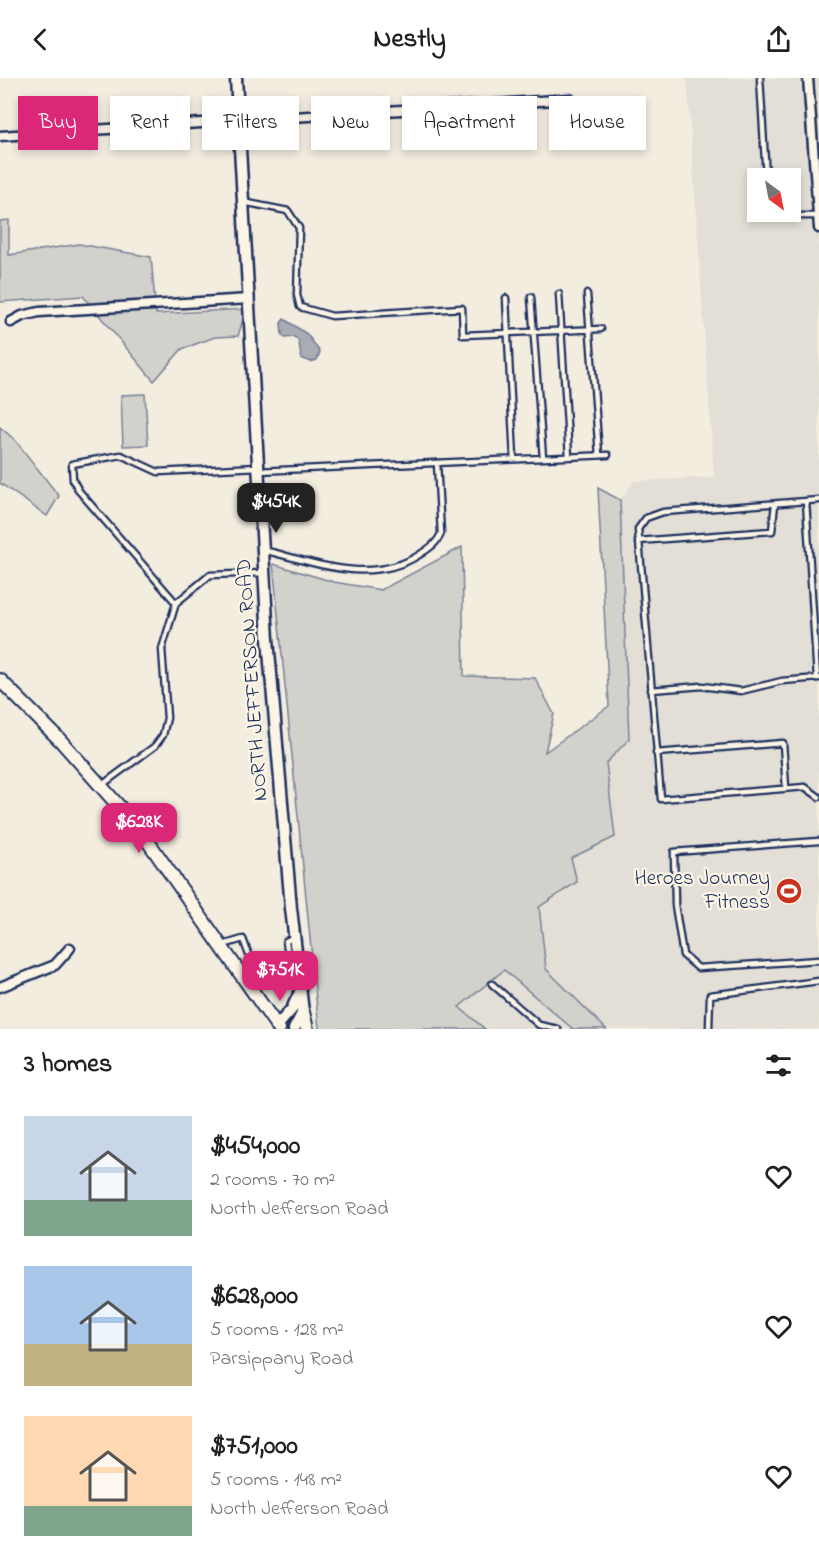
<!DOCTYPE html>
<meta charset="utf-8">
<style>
:root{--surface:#fff;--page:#f2f2f2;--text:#202124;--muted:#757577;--accent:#db2777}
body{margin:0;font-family:"Indie Flower",sans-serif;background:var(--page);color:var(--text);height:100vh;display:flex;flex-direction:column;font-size:22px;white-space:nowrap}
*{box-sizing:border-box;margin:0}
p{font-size:20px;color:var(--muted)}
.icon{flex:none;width:33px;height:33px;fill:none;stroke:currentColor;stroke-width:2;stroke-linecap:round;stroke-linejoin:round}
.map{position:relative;height:951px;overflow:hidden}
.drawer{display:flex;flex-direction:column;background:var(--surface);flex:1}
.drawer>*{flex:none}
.top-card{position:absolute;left:18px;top:18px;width:783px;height:54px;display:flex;gap:12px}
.needle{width:39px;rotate:148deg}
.buttons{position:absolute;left:747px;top:90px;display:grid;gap:12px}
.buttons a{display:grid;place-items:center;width:54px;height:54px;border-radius:0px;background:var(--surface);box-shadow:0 3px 9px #0003;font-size:30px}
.price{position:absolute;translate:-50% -51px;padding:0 14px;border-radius:12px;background:var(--accent);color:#fff;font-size:20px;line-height:39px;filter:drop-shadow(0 2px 3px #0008)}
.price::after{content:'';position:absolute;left:50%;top:36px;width:18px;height:14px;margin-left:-9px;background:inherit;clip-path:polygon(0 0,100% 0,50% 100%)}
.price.active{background:#222;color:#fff}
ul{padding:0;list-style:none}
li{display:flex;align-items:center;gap:18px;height:150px;padding:0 24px}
li span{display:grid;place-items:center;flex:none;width:168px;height:120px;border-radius:0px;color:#555}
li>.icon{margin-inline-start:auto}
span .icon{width:72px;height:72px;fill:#fffc;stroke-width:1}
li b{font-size:26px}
h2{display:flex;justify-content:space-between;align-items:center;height:72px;padding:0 24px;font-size:26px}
.tag{padding:0 21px;border-radius:0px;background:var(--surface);box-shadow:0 3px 9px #0003;font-size:21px;line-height:54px}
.tag.active{background:var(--accent);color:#fff}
header{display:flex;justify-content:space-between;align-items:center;height:78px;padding:0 24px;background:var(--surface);font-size:27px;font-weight:800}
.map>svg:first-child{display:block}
.built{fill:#e3dfd6;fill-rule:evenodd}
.green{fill:#d3d1cc;stroke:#778095;stroke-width:1.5}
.water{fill:#a9acb3;stroke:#707a91;stroke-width:1.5}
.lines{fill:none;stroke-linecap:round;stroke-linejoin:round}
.service-casing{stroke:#1b2f5e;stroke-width:9}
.minor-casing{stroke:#1b2f5e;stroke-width:13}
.tertiary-casing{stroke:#1b2f5e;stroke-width:15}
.secondary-casing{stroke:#1b2f5e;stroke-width:16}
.service{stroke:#fcf5e5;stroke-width:4.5}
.minor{stroke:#fcf5e5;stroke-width:8}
.tertiary{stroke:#fcf5e5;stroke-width:10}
.secondary{stroke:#fcf5e5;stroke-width:12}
.labels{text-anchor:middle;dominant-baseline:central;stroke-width:4.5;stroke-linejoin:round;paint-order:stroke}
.street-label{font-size:21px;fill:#1b2f5e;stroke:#fcf5e5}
.poi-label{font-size:21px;fill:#1b2f5e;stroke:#fcf5e5;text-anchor:end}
</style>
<header><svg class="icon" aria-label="back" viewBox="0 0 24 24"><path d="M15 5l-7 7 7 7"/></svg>Nestly<svg class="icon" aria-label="share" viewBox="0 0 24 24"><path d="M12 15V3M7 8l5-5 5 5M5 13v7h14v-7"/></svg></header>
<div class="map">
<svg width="819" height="951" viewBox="0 0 819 951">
<rect width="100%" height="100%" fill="#f3ede0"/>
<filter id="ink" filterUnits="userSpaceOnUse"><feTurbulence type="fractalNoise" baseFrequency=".0167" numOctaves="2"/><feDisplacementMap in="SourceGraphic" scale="12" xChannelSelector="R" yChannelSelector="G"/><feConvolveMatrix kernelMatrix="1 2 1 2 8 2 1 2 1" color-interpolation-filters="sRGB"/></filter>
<g filter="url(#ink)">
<!-- built -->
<path class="built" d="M687 0H819V951H606L546 891 539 828 577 804 571 780 615 759 606 684 629 660 620 422 634 403 714 399ZM758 100H790V134H758Z
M504 892 573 951H485L458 929Z"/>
<!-- green -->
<path class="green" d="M9 142V177L79 166 151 179 156 236 246 231 238 258 215 259 182 271 154 303 83 218 0 224V143Z
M145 316 148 367 123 368 121 317Z
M0 349 15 362 59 418 47 438 0 405Z
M598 410 620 422 629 661 606 685 615 759 571 780 577 804 539 829 546 891 606 951H573L504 892 459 929 485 951H319L273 486 334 504 381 512 462 469 464 598 535 600 554 636 545 674 609 628Z"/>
<!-- water -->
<path class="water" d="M284 241 307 256 320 274 317 282 311 284 301 280 299 264 295 259 285 260 282 257 281 245Z"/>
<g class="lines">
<defs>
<path id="service" d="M760 0 766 100
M243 124 288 133 299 150 297 217 300 229 332 238 462 230 463 257 601 251
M768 134V138H818
M559 216 569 379
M587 216 599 377
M531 219 543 380
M506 220 514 381
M258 393 608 377
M819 422 663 434 646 440 638 451 661 721 805 709 819 719
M806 423 817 600
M638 463 772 453 775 426
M263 472C313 484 370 508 419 477 428 471 438 465 441 455L437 385
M176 525 79 413 73 402 72 386 121 377 158 394 258 389
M651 612 702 608 741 613 782 603 819 600
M656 675 783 665 786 710
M102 707 155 668 163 657 167 640 162 571 176 525 210 497 264 495
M819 763 674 774 675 827 683 877 698 890 819 882
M223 867 243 861 257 899 270 905 285 900 289 886 286 863 292 860
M492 906 539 947 558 951
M709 951 710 917 819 903"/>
<path id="minor" d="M808 0 819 150
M0 58 570 21
M11 244 22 238 39 234 249 221
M0 909 55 887 70 870"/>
<path id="tertiary" d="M236 0 268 561 291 830 303 934 294 951
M277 948 292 931 300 914"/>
<path id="secondary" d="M0 602 60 662 140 752 279 951
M303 934 307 951"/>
</defs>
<!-- service casing -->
<use href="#service" class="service-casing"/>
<!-- minor casing -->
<use href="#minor" class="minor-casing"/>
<!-- tertiary casing -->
<use href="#tertiary" class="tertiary-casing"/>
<!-- secondary casing -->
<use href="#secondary" class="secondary-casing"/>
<!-- service -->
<use href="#service" class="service"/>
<!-- minor -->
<use href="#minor" class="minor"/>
<!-- tertiary -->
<use href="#tertiary" class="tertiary"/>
<!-- secondary -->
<use href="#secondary" class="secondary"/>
</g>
</g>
<!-- icons -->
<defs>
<symbol id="stadium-disc" viewBox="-11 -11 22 22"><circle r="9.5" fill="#c8321e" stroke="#fcf5e5"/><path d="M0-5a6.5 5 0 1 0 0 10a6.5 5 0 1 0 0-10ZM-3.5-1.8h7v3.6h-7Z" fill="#fff"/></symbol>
</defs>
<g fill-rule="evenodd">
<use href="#stadium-disc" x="774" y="798" width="30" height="30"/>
</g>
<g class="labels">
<!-- street labels -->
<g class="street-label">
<text transform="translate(253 602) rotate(-94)">NORTH JEFFERSON ROAD</text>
</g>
<!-- poi labels -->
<g class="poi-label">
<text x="770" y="801">Heroes Journey<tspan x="770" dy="24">Fitness</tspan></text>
</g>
</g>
</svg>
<div class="buttons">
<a><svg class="needle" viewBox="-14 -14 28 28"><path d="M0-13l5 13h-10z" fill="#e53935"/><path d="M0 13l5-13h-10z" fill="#757577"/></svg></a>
</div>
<b class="price active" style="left:276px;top:456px">$454K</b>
<b class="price" style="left:139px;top:776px">$628K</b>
<b class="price" style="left:280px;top:924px">$751K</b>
<div class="top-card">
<a class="tag active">Buy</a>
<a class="tag">Rent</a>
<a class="tag">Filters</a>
<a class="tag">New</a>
<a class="tag">Apartment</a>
<a class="tag">House</a>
</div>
</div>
<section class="drawer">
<h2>3 homes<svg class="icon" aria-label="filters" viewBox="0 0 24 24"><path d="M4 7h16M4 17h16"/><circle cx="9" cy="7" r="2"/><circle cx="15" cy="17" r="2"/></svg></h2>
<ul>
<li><span style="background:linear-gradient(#c9d6e8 70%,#7fa58c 0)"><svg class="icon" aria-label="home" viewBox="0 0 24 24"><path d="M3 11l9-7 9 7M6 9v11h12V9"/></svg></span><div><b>$454,000</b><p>2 rooms · 70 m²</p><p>North Jefferson Road</p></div><svg class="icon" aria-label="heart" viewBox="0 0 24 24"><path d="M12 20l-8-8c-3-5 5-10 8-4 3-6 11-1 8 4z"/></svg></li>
<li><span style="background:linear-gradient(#a9c7e8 65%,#c2b280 0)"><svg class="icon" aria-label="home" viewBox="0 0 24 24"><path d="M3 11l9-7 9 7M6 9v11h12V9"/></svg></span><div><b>$628,000</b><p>5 rooms · 128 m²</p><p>Parsippany Road</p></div><svg class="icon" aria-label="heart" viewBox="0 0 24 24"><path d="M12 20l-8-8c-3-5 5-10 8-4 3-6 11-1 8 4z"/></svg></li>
<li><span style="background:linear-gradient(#ffd9b3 75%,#7fa58c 0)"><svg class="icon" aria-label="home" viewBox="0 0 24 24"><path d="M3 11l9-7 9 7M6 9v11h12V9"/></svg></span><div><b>$751,000</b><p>5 rooms · 148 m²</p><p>North Jefferson Road</p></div><svg class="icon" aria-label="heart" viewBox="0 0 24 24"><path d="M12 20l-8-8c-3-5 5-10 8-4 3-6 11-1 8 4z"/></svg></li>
</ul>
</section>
